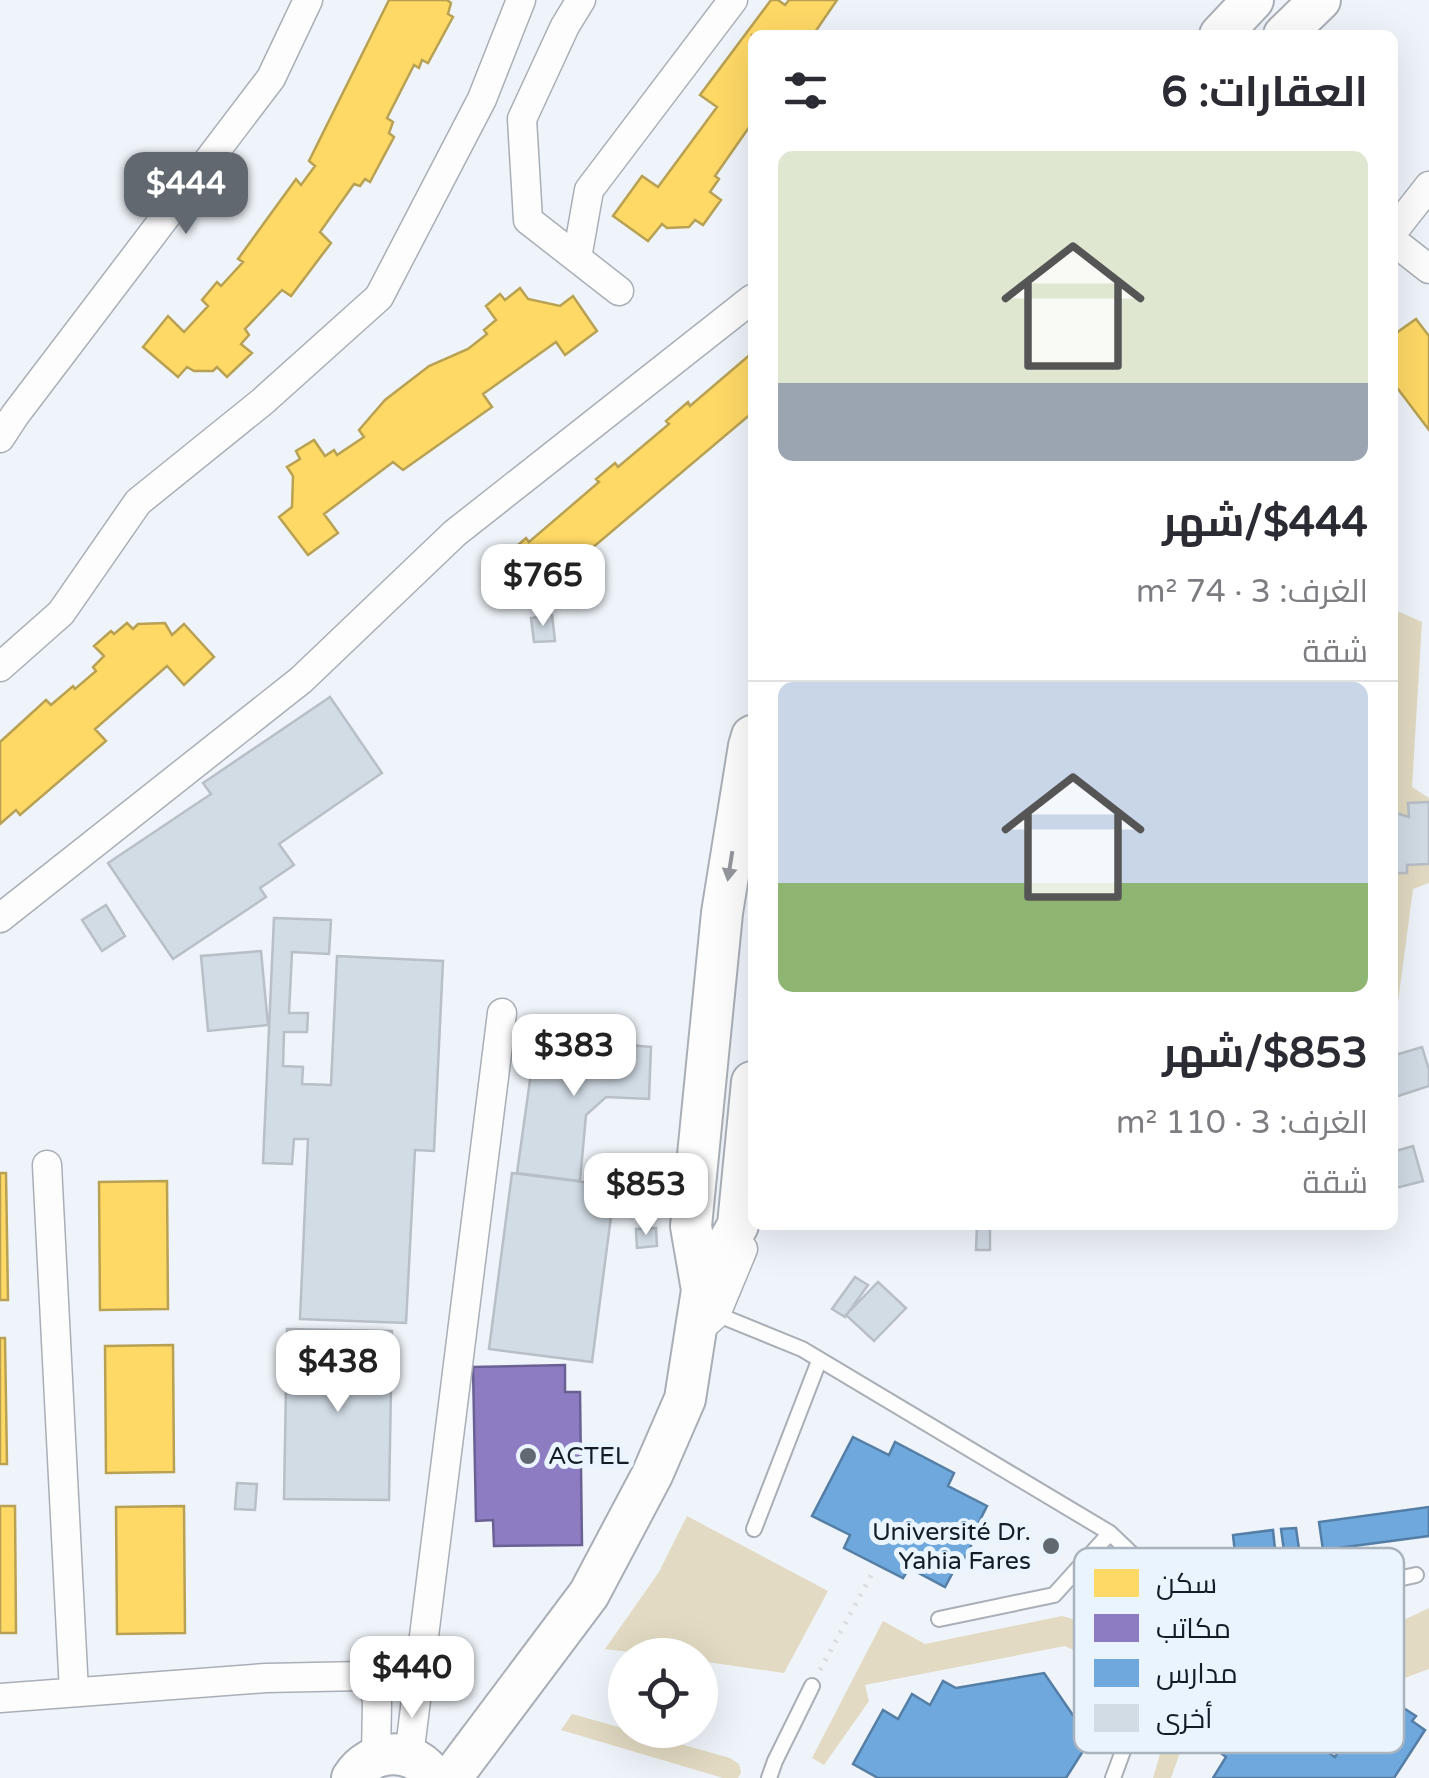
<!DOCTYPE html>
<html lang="ar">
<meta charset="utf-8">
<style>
:root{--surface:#fff;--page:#f2f2f3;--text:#2b2b33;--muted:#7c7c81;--line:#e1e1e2;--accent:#616870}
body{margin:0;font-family:"Varela Round",Cairo,sans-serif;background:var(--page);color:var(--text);direction:rtl;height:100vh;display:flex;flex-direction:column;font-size:38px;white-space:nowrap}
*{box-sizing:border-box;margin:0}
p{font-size:32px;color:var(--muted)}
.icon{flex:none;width:55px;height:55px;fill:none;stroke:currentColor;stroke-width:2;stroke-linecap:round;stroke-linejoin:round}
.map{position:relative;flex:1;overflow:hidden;direction:ltr}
.sheet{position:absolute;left:748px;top:30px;width:650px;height:1200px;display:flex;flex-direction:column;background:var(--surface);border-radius:15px;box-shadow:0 10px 40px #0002;direction:rtl}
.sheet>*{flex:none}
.tools{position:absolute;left:608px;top:1638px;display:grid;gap:20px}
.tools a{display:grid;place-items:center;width:110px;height:110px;border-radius:50%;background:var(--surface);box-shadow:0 10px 40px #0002;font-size:50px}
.price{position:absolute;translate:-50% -85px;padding:0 22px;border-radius:20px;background:#fff;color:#222;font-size:32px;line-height:65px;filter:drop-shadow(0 2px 5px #0008)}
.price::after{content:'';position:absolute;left:50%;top:60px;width:30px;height:22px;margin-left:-15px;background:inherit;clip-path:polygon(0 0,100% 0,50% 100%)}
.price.current{background:var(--accent);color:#fff}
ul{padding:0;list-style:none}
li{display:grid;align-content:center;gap:20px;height:530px;padding:0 30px}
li+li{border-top:2px solid var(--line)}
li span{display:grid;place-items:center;height:310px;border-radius:15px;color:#555}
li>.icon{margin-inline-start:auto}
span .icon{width:180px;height:180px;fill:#fffc;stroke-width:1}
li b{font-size:42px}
h2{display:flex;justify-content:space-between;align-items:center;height:120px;padding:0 30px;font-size:42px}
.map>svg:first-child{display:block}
.green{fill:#e2dac2}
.homes{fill:#ffd966;stroke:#b8a153;stroke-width:2.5}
.offices{fill:#8e7cc3;stroke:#696094;stroke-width:2.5}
.schools{fill:#6fa8dc;stroke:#547ea5;stroke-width:2.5}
.building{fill:#d2dce5;stroke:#b8bfc6;stroke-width:2.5}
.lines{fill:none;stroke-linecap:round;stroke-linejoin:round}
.lane-casing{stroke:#a9afb6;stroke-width:18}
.street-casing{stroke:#a9afb6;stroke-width:31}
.secondary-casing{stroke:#a9afb6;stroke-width:44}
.path{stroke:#dbdddf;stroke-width:5;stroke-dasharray:2.5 8;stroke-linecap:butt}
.lane{stroke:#fdfdfe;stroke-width:14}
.street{stroke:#fdfdfe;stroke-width:28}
.secondary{stroke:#fdfdfe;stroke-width:40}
.oneway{fill:#94989d}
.poi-dot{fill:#616870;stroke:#eaf4ff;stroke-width:4}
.labels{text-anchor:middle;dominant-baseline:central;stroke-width:10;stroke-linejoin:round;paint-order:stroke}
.poi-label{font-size:25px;fill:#141d26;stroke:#eaf4ff;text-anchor:start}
.key{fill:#eaf4ff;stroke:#aab4be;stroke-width:2.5}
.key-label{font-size:28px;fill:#141d26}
</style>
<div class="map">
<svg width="1429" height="1778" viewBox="0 0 1429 1778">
<rect width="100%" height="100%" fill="#eff4fa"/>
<!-- green -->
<path class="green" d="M1393 609 1422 622 1412 787 1429 798V883L1413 889 1393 1040Z
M687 1516 828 1591 784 1673 700 1661V1655H653L605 1649 659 1572Z
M1429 1608V1669L1380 1687 1266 1658 1264 1649C1283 1638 1307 1644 1328 1640 1364 1635 1396 1625 1429 1608Z
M1062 1616 1131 1636 1135 1643 1117 1709H1114L1109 1666 1065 1646 865 1685 869 1701 824 1765 812 1758 883 1621 925 1644Z
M1192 1670 1236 1679 1242 1682 1243 1690 1239 1693 1198 1701 1171 1778H1153L1183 1676 1188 1671Z
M572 1714 730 1758 739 1764 741 1772 738 1778H723L561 1730Z"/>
<!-- homes -->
<path class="homes" d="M389 0H447L451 3 448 14 453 17 428 63 422 60 419 68 414 65 387 118 393 122 389 133 394 137 370 182 365 179 360 186 354 184 320 232 331 243 291 296 282 290 245 329 249 335 241 344 252 353 227 377 217 367 213 371H194L187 367 178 377 143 347 168 316 184 332 208 306 202 300 217 282 221 286 243 262 238 259 296 179 301 185 315 166 309 161Z
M771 0H778L785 5 789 0H837L813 35H752V123L715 176 719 179 710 192 721 200 703 225 695 220 689 227 667 228 662 224 648 241 613 216 642 176 658 187 717 107 700 95Z
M520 288 528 299 560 306 573 296 597 331 565 355 556 342 483 394 492 407 403 470 393 462 324 514 338 533 308 555 279 517 292 507 293 476 287 467 300 459 296 451 314 440 325 456 334 450 337 455 364 437 359 430 385 400 429 366 468 349 487 334 484 330 496 320 486 306 500 294 505 300Z
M1416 319 1429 336V430L1392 381V336Z
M752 353V413L527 603 498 568 512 555 510 552 526 538 529 542 599 482 596 479 615 463 618 467 669 424 666 421 688 402 690 406Z
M127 623 133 629 138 624 165 623 172 635 184 624 214 657 184 685 167 666 95 729 106 741 20 815 16 810 0 824V742L46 700 51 705 73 686 75 689 96 671 93 667 104 656 94 646 111 631 114 634Z
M0 1173H6L8 1300H0Z
M167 1181 168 1309 100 1310 99 1182Z
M0 1338H5L7 1464H0Z
M173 1345 174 1472 106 1473 105 1346Z
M0 1506H15L16 1633H0Z
M184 1506 185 1633 117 1634 116 1507Z"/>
<!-- offices -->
<path class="offices" d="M565 1365V1392H580L582 1545 494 1546 493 1520 476 1521 473 1367Z"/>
<!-- schools -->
<path class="schools" d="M853 1437 889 1455 895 1442 954 1473 948 1486 987 1506 975 1530 978 1532 962 1563 959 1561 945 1587 909 1568 903 1578 844 1548 850 1535 812 1516Z
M1429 1507V1536L1323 1550 1319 1522Z
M1296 1528 1300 1556 1285 1558 1281 1529Z
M1273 1530 1276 1559 1236 1562 1233 1535Z
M1044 1673 1090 1740 1066 1778H878L853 1764 883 1710 898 1719 912 1694 930 1705 943 1681 956 1688Z
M1373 1697 1387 1706 1391 1700 1416 1716 1412 1721 1425 1730 1394 1778H1213L1226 1757 1222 1754 1239 1726 1244 1729 1258 1707 1335 1757Z"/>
<!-- building -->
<path class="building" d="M552 615 555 641 534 642 531 618Z
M330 697 382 773 279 844 294 865 260 888 266 897 173 959 108 863 211 794 203 783Z
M1429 802V864L1407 865V873H1392V812L1409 817 1408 803Z
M106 905 125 936 102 951 82 920Z
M274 918 331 920 329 954 292 952 289 1013H308L307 1032H284L283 1066 303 1067 302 1084 331 1085 337 956 443 961 434 1151 415 1150 406 1323 300 1319 308 1139H294L292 1164 263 1163Z
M261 951 268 1025 208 1031 201 956Z
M536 1037 651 1047 649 1099 606 1097 586 1115 580 1181 517 1173Z
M1422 1047 1429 1070V1086L1392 1098V1056Z
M1413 1146 1423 1181 1392 1189V1152Z
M512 1173 615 1186 592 1362 489 1349Z
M977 1225H990V1250H976Z
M656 1228 657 1246 637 1248 636 1229Z
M855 1277 868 1285 845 1317 832 1309Z
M878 1282 906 1308 874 1341 846 1315Z
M287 1329 392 1331 389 1500 284 1499Z
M237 1483 257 1484 255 1510 235 1509Z"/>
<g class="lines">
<defs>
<path id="lane" d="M716 1314 802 1349 1110 1533 1179 1599 1113 1778
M754 1529 819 1361
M1179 1599 1293 1602 1416 1575
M939 1619 1054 1595 1110 1533
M769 1778 775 1761 812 1686"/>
<path id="street" d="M581 0 565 26 522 119 528 220 619 291
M1392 233 1429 186
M1392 240 1429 269
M577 258 589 190 733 0
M0 438 15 415 271 78 308 0
M0 667 61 613 138 502 262 402 379 297 482 99 521 0
M0 918 301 680 455 533 752 299
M47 1165 74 1692
M696 1332 716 1314 743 1249
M0 1698 266 1678 363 1676 372 1680 377 1701 376 1757
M409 1756 502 1013"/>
<path id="secondary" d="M1220 35 1253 0
M1284 35 1320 0
M702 1290 738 1225 752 1082
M352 1778C371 1747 415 1746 434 1778
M451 1778 589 1594 652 1475 685 1399 702 1290 691 1226 722 913 749 746 752 736"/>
</defs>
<!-- lane casing -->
<use href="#lane" class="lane-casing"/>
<!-- street casing -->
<use href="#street" class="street-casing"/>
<!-- secondary casing -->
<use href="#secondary" class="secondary-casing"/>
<!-- path -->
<path class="path" d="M820 1670 874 1570"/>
<!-- lane -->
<use href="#lane" class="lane"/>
<!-- street -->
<use href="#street" class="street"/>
<!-- secondary -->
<use href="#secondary" class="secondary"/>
</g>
<!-- one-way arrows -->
<defs><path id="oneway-solid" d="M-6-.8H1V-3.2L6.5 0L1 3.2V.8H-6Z" transform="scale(2.5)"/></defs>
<use class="oneway" href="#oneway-solid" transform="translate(730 866) rotate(99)"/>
<!-- markers -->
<g class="poi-dot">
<circle cx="528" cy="1456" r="10"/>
<circle cx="1051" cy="1546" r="10"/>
</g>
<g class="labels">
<!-- poi labels -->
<g class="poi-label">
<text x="548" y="1456">ACTEL</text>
<text x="1031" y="1532" text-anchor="end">Université Dr.<tspan x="1031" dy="29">Yahia Fares</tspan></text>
</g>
</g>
<!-- legend -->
<rect x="1074" y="1548" width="330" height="205" rx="15" class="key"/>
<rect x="1094" y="1569" width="45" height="28" fill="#ffd966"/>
<rect x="1094" y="1614" width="45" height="28" fill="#8e7cc3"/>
<rect x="1094" y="1659" width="45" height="28" fill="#6fa8dc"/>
<rect x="1094" y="1704" width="45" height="28" fill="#d2dce5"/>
<g class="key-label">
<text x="1156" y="1593">سكن</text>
<text x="1156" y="1638">مكاتب</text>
<text x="1156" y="1683">مدارس</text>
<text x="1156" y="1728">أخرى</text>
</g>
</svg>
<div class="tools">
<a><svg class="icon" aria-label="locate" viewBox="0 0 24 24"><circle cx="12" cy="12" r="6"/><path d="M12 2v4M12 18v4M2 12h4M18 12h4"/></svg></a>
</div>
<b class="price current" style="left:186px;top:237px">$444</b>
<b class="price" style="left:543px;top:629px">$765</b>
<b class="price" style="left:574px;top:1099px">$383</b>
<b class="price" style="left:646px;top:1238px">$853</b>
<b class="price" style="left:338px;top:1415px">$438</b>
<b class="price" style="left:412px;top:1721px">$440</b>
<section class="sheet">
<h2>العقارات: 6<svg class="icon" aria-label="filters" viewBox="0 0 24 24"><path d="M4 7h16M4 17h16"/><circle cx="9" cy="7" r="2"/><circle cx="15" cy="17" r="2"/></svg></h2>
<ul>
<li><span style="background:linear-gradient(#dfe7d0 75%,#9aa5b1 0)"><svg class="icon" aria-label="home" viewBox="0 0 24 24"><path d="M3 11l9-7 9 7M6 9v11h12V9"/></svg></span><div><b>$444/شهر</b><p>الغرف: 3 · 74 m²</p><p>شقة</p></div></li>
<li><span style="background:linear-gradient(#c9d6e8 65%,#8fb573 0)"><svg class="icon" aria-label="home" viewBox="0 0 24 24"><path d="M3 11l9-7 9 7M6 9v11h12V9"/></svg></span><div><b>$853/شهر</b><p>الغرف: 3 · 110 m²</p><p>شقة</p></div></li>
</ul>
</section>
</div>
